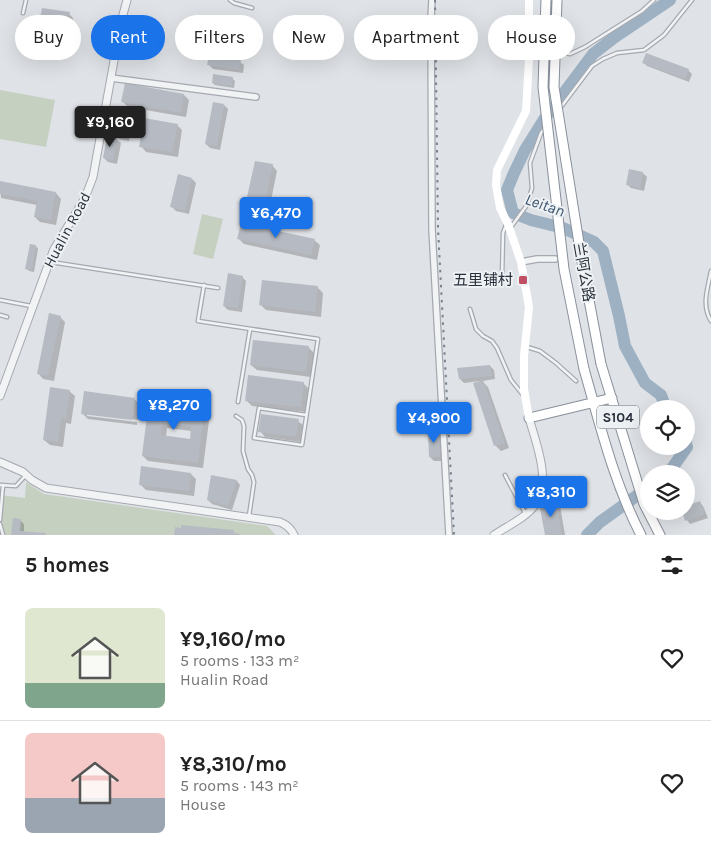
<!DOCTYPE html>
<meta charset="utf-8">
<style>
:root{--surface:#fff;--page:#f6f6f6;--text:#222;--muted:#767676;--line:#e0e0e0;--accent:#1a73e8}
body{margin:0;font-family:Karla,"Noto Sans SC",sans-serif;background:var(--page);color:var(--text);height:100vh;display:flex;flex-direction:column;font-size:19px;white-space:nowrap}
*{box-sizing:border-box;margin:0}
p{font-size:16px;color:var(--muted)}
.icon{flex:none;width:28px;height:28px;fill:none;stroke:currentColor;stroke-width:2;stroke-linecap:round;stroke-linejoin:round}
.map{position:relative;height:535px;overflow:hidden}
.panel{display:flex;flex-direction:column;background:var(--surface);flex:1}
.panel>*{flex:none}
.hud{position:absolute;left:15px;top:15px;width:681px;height:45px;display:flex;gap:10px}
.tools{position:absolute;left:640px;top:400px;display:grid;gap:10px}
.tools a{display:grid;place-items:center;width:55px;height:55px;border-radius:50%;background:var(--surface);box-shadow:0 5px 20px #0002;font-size:25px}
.price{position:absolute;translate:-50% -42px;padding:0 11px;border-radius:5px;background:var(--accent);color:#fff;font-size:16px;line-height:32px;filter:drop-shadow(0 1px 2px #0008)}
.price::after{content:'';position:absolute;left:50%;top:30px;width:15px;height:11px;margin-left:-8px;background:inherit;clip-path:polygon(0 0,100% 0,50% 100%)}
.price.on{background:#222;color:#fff}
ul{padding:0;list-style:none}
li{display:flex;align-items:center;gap:15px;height:125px;padding:0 25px}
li+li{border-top:1px solid var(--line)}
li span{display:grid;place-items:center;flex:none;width:140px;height:100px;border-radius:8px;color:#555}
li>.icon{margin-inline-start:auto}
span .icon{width:60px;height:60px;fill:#fffc;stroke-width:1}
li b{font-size:21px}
h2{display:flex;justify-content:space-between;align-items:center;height:60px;padding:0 25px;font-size:21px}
.tag{padding:0 18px;border-radius:22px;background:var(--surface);box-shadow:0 5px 20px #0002;font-size:18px;line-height:45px}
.tag.on{background:var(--accent);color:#fff}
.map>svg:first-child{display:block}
.green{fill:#c5d0c1}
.shadow{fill:#0003;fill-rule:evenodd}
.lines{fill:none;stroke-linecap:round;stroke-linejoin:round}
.river{stroke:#9db1c3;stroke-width:12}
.building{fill:#b6bbc3;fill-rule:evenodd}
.service-casing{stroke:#a5a9b0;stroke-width:5}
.minor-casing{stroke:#a5a9b0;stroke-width:8}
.tertiary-casing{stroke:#a5a9b0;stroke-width:9}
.trunk-casing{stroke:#88909c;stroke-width:11}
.service{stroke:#f1f3f5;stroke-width:2.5}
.minor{stroke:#f1f3f5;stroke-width:5.5}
.tertiary{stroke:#f1f3f5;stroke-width:7}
.secondary{stroke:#fff;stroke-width:8}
.trunk{stroke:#fff;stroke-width:9}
.rail{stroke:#7a828e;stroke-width:2;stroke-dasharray:2.5 5;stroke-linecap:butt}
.trunk-bridge-casing{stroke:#88909c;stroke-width:11;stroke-linecap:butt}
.trunk-bridge{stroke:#fff;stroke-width:9}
.poi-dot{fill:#c04f64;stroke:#eef1f4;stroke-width:2}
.labels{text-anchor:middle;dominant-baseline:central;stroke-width:4;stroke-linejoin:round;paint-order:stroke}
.shield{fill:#eef1f4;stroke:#646b73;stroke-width:1}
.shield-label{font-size:14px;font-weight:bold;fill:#29313c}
.street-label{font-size:15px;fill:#29313c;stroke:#eef1f4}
.poi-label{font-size:15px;fill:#29313c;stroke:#eef1f4;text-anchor:end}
.water-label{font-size:16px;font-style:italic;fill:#37516c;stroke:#eef1f4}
</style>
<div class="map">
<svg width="711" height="535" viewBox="0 0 711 535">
<rect width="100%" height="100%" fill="#dfe2e6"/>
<!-- green -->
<path class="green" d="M0 90 55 100 46 147 0 139Z
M202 214 223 219 213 259 193 254Z
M26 482 44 494 267 526 276 535H0V495L25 498Z"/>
<!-- shadow -->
<path class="shadow" d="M69 14 73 18 72 27 46 22 42 18Z
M245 43 249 47 248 54 215 50 211 46Z
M240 62 244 65 243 73 213 69 209 65Z
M643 62 688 70 692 74 689 82 647 66Z
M232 78 235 81 234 88 215 85 213 83Z
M184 95 189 100 186 117 128 107 122 101Z
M224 105 228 109 220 150 210 148 206 144Z
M124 114 127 116 124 131H128L130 134 129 141 120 139 117 137 119 130 115 129 112 127Z
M177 125 182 130 178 157 146 152 141 146Z
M117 140 121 143 117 164 108 162 104 158Z
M272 165 277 171 268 215 252 211 246 206Z
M643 173 647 177 644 191 631 188 627 184Z
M192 179 196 183 189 214 176 211 172 207Z
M0 183 56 193 61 199 56 225 40 222 35 217 37 205 1 198Z
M239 239 314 240 320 245 317 260 244 244Z
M36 246 38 249 34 272 29 271 27 269Z
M242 277 246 281 242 312 228 310 224 306Z
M263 281 318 288 323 293 321 317 266 310 261 305Z
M60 317 65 322 54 381 43 379 38 373Z
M309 348 314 353 311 377 257 370 251 365Z
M490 366 494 370 495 379 482 381 488 387 509 448 501 451 496 446 480 381 464 383 460 379Z
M303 383 309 389 306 412 252 406 246 400Z
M69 391 75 396 71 424 66 423 63 447 50 445 44 440Z
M134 399 140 404 138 420 87 413V416L137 422V425L88 419 82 413Z
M150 401 205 408 210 413 203 468 148 461 143 456ZM167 428 192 431 191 440 166 437Z
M298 421 304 426 301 442 265 437 260 431Z
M438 432 442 436 443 461H434L430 457Z
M191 474 196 479 194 496 146 490 140 484Z
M237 481 240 485 232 510 212 504 208 500Z
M556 501 560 505 565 535H546Z
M699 502 703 506 708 518 690 524 687 520 686 511Z
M20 520 24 524V532L46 535H12Z"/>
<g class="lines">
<!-- river -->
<path class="river" d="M666 409 661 395 645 383 625 346 619 316 603 251 594 242 563 228 531 220 513 213 507 190 514 173 525 150 545 118 593 54 615 37 670 0
M668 474 687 447 686 444
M587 535 600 522 649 487"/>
</g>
<!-- building -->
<path class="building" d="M42 8 70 12 68 23 40 19Z
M211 37 246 42 245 51 210 46Z
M646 53 689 69 685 79 642 63Z
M209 56 241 60 239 70 207 65Z
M213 74 233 77 232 86 212 83Z
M125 83 184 94 181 113 121 102Z
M213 102 224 104 217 146 205 144Z
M114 111 125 113 122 129 128 130 127 139 116 137 118 128 111 127Z
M144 118 178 124 172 152 139 147Z
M107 136 117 138 113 160 103 158Z
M255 161 273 164 263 210 245 206Z
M629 169 643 172 640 188 626 185Z
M178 174 192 178 185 211 170 207Z
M0 181 56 192 51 220 34 217 37 201 0 194Z
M241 223 315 239 311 255 237 239Z
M30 244 36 245 32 270 25 269Z
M228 273 243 276 238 308 223 306Z
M262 280 318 286 315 312 259 305Z
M49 313 61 316 48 376 37 374Z
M253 340 309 346 306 372 250 365Z
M490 365 492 376 459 379 457 368Z
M248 375 304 382 301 407 245 401Z
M483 380 505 443 494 446 473 383Z
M50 387 70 390 66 419H61L58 442 43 440Z
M84 391 135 398 132 420 81 414Z
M149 399 205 406 198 463 142 456ZM162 423 191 427 190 439 161 435Z
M261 414 299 419 296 437 258 432Z
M439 430 440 457H429L428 431Z
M141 466 191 473 189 491 139 485Z
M211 475 237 480 228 506 207 500Z
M556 500 562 535H545L539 503Z
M700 501 705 514 685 521 682 511H686V506Z
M13 518 21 519 20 531 46 533V535H11Z
M181 525 234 530V533L240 534V535H174L175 527 181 528Z"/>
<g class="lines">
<defs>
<path id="service" d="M230 0 234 3 252 8
M23 13 26 0
M530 46 542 48
M547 49 570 54 585 47 642 11 654 0
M561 107 592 66 603 59 617 53 644 50 664 35 692 0
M511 227 527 205 532 188 530 163 541 133 544 129
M51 262 218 288
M711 271C708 288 701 305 711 321
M502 278 503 233 506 225
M204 285 198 321 318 339 302 445 254 438 259 408 306 415
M0 300 31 306
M470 309 476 329 483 336 492 341 497 348 511 380 523 395
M0 315 7 317
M527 347 540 351 556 363 576 381
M238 402 250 329
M236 416 242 420 244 426 243 451 248 469 252 475 254 482 249 516
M505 475 525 513
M0 485 16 486 26 475
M0 520 3 485
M0 524 3 535"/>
<path id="minor" d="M432 0 431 18 432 229 449 535
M111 78 256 97
M521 262 537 259H555"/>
<path id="tertiary" d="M0 396 54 249 85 198 93 177 121 22 127 0
M0 462 23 472 32 480 46 488 280 522C287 525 291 528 294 535
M494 535C507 526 526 518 535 505 552 482 536 443 529 418"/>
<path id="trunk" d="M601 364 644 504 660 535
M584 369C600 425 614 483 641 535
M529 418 612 398"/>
</defs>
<!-- service casing -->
<use href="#service" class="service-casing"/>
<!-- minor casing -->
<use href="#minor" class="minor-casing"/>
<!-- tertiary casing -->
<use href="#tertiary" class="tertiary-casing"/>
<!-- trunk casing -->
<use href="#trunk" class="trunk-casing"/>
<!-- service -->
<use href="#service" class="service"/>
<!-- minor -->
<use href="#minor" class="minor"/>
<!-- tertiary -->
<use href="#tertiary" class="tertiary"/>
<!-- secondary -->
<path class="secondary" d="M529 0V59L526 111 497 170 496 185 500 208 508 224 521 262 529 307 524 356V389L527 407 529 418"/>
<!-- trunk -->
<use href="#trunk" class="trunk"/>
<!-- rail -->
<path class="rail" d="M435 0 438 228 454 535"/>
<defs>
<path id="trunk-bridge" d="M546 0 543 87 564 269 584 369
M557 0 554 87 583 268 601 364"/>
</defs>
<!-- trunk-bridge casing -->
<use href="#trunk-bridge" class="trunk-bridge-casing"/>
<!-- trunk-bridge -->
<use href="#trunk-bridge" class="trunk-bridge"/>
</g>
<!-- markers -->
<rect class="poi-dot" x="518" y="275" width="10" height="10" rx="2.5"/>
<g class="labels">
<!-- shield labels -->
<rect class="shield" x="597" y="405.5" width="42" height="23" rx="4"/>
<g class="shield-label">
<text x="618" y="417">S104</text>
</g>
<!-- street labels -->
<g class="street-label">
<text transform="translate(67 230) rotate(-62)">Hualin Road</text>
<text transform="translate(584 272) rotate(80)">兰阿公路</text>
</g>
<!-- poi labels -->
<g class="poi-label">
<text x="513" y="280">五里铺村</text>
</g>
<!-- water labels -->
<g class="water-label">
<text transform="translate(545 205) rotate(19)">Leitan</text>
</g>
</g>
</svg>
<div class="tools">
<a><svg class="icon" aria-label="locate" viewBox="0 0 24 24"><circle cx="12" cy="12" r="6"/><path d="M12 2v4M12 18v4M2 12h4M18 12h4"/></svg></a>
<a><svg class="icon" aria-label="layers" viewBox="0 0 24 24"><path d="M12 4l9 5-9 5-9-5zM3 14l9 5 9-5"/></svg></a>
</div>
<b class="price on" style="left:110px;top:148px">¥9,160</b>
<b class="price" style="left:276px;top:239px">¥6,470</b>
<b class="price" style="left:174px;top:431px">¥8,270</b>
<b class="price" style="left:434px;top:444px">¥4,900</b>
<b class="price" style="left:551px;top:518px">¥8,310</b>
<div class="hud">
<a class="tag">Buy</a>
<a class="tag on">Rent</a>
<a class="tag">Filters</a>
<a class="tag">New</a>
<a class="tag">Apartment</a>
<a class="tag">House</a>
</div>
</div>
<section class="panel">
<h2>5 homes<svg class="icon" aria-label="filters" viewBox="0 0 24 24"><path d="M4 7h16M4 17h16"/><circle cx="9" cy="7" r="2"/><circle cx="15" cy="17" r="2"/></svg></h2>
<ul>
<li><span style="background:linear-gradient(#dfe7d0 75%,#7fa58c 0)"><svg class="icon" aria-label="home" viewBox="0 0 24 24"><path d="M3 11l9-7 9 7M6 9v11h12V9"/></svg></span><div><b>¥9,160/mo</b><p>5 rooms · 133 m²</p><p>Hualin Road</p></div><svg class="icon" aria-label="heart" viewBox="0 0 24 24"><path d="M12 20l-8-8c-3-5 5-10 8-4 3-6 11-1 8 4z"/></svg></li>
<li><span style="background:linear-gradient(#f6c9c9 65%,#9aa5b1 0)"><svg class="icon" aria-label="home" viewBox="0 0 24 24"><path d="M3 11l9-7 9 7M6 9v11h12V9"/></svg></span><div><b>¥8,310/mo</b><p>5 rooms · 143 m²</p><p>House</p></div><svg class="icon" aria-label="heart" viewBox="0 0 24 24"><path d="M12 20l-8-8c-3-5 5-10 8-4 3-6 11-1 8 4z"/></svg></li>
</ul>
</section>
